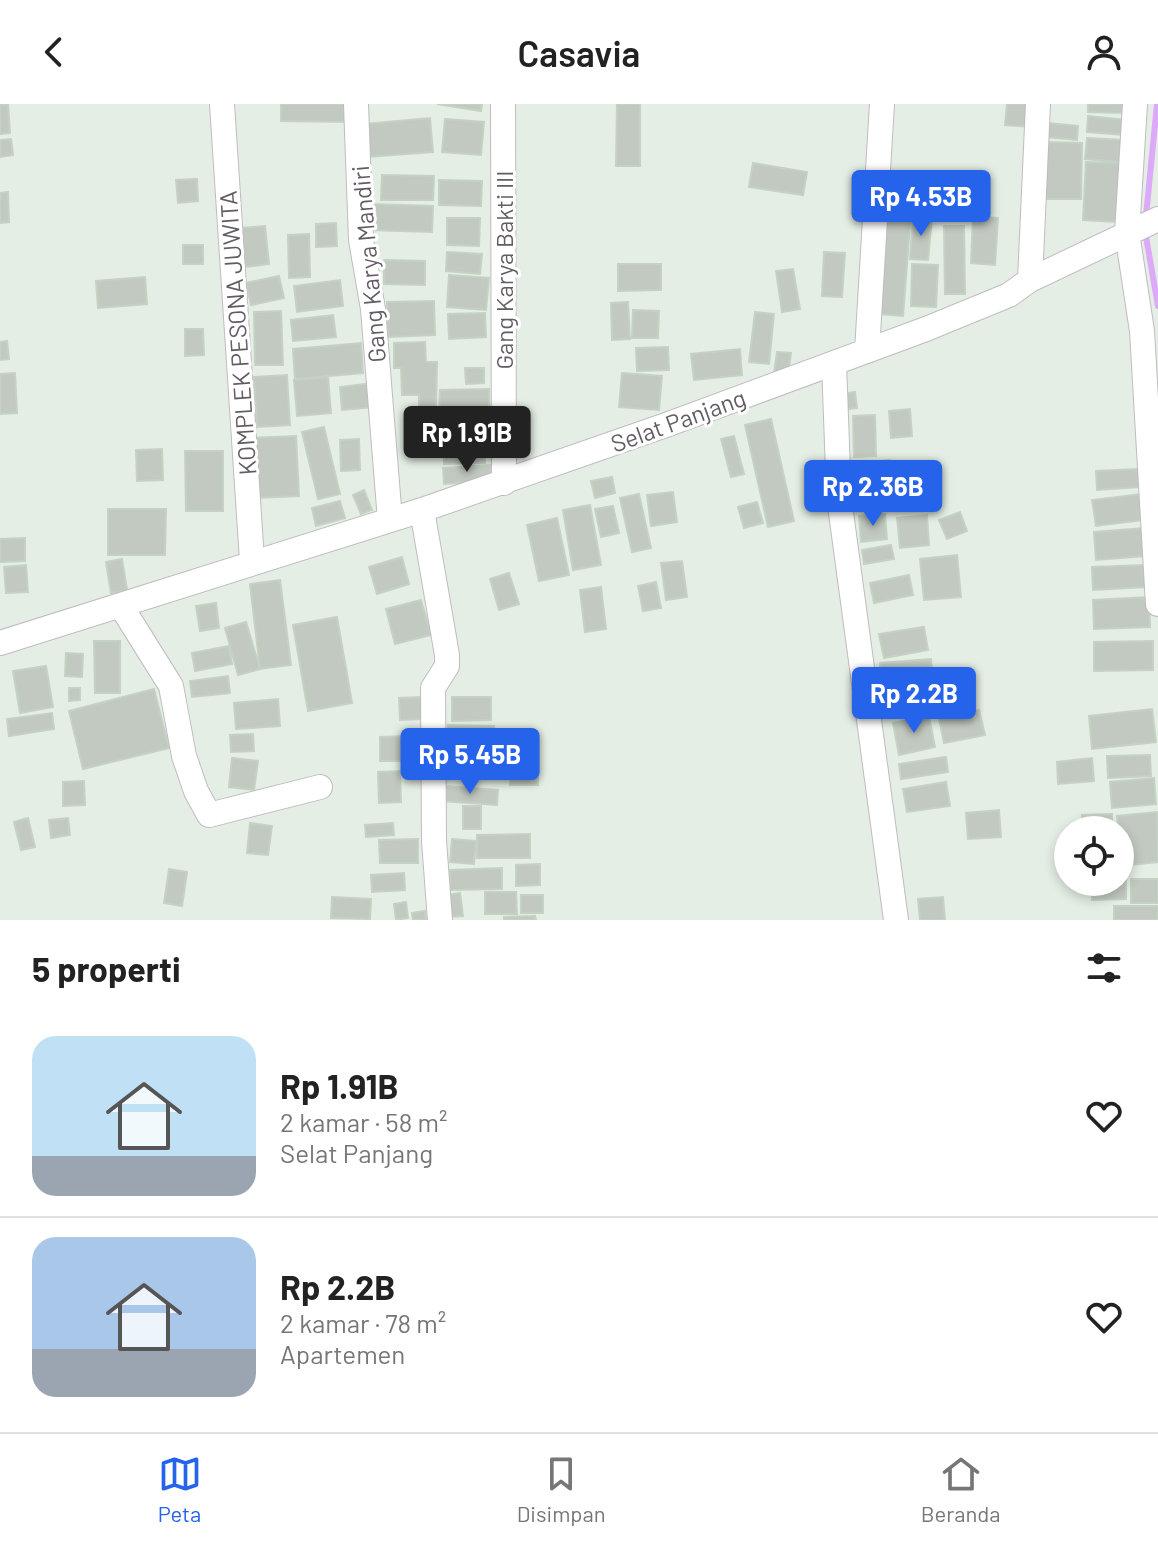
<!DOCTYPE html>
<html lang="id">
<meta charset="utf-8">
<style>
:root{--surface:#fff;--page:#f2f2f2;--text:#222;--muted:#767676;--line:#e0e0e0;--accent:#2563eb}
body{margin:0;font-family:Barlow,sans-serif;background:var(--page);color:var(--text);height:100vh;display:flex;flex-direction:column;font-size:30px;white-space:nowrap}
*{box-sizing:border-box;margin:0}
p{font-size:26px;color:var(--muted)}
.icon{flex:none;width:44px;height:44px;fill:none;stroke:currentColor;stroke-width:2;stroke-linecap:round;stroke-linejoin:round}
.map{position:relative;height:816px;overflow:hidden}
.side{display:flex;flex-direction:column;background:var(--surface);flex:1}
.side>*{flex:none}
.fabs{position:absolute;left:1054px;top:712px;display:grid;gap:16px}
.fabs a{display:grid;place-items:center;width:80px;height:80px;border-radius:50%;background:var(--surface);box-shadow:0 4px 12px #0003;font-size:40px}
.price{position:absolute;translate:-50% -68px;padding:0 18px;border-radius:8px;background:var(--accent);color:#fff;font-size:26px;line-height:52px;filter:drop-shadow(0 2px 4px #0008)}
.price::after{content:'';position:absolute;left:50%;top:48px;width:24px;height:18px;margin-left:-12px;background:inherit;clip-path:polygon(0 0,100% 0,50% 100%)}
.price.active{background:#222;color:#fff}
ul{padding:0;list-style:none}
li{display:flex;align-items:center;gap:24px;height:200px;padding:0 32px}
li+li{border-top:2px solid var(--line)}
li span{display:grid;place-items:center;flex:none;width:224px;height:160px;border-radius:24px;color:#555}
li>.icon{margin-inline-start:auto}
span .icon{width:96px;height:96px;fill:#fffc;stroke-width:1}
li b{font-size:34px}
h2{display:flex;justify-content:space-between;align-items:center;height:96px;padding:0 32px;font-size:34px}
header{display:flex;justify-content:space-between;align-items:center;height:104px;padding:0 32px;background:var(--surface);font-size:36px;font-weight:600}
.tab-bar{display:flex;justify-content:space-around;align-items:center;height:112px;border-top:2px solid var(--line);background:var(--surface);font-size:22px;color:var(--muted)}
.tab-bar a{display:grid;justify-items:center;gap:4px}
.tab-bar .active{color:var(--accent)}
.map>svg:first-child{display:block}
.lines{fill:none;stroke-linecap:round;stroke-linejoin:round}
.stream{stroke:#dda9f9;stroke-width:6}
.building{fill:#c2c9c0;stroke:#c4d2c3;stroke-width:2}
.minor-casing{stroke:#c1bbc2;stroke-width:26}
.minor{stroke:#fff;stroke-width:24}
.labels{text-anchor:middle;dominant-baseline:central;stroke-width:6;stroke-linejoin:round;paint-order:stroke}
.street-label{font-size:24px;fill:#625c64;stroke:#fff}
</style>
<header><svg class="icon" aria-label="back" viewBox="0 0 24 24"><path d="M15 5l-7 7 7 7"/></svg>Casavia<svg class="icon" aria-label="person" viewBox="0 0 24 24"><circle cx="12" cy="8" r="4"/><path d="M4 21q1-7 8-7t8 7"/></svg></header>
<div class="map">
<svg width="1158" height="816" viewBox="0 0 1158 816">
<rect width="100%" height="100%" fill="#e4eee4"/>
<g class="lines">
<!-- stream -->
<path class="stream" d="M1146 112 1157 0
M1145 127 1158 202"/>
</g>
<!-- building -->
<path class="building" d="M8 0 10 29 0 30V1Z
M281 0H352L351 18 281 17Z
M437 0H482L481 7Z
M617 0H640V62H616Z
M1007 0H1033L1031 23 1005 21Z
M1088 0H1123V9L1088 8Z
M1088 12 1126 16 1124 31 1087 28Z
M430 14 433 48 367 53 365 20Z
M445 15 484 18 481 51 442 48Z
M1047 19 1078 22 1077 36 1046 33Z
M1087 34 1124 36 1122 58 1085 55Z
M11 35 13 51 0 53V36Z
M1044 38 1082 39 1081 95H1043Z
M1086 58 1120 59 1117 118 1083 116Z
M753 59 807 68 803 91 749 83Z
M382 71 434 72 433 96H381Z
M197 75 198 97 178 99 176 76Z
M439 76 482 77 481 102 439 101Z
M888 82 913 83 903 212 879 210Z
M916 87 942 89 940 109 915 108Z
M8 88 9 118 0 119V89Z
M371 100 433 102 432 128 369 126Z
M913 112 932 113 928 156 910 155Z
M973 112 998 114 995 161 971 159Z
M447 114H480L479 142 447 141Z
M336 119 337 142 316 143V120Z
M265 122 269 160 245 163 241 124Z
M944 122H964L965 190H945Z
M309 130 310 173 289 174 288 131Z
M183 141H203V160H183Z
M447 148 482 150 480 170 446 167Z
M824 148 845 149 842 193 822 192Z
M384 156 425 157V181L384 180Z
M618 160H661V186L618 187Z
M912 160 938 161 936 203 911 202Z
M793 165 800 205 782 208 776 167Z
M449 171 489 174 486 206 447 203Z
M279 172 284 194 251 201 246 179Z
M145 173 147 200 98 204 96 177Z
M340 176 343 202 297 208 294 182Z
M434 197 435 231 388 233 387 198Z
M628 198 630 235 612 236 611 199Z
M633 206 659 207 658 234H632Z
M281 207 283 261H255L254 208Z
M755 208 774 210 769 260 749 258Z
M485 209 486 233 449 235 448 210Z
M333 211 336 233 293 237 291 216Z
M185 225H203L204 251 185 252Z
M7 237 9 255 0 256V238Z
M425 238 426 258H437L436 305H419V291H402L401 264H394V239Z
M361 239 363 269 295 275 293 245Z
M668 243 669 266 637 267 636 244Z
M740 245 742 271 694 276 691 250Z
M777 248 791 249 788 271 774 269Z
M465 264H484V279L466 280Z
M15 269 17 309 0 310V270Z
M622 269 662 272 659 306 619 303Z
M287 271 290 321 257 323 254 273Z
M328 273 331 309 297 312 294 276Z
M372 279 374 303 342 306 340 283Z
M489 285V314H439L440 286Z
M855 288 857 304 843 306 841 290Z
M910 305 912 332 891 334 889 307Z
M875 311 876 352 854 353 853 312Z
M771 315 794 417 768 423 745 321Z
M444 319H484L485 359 444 360Z
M324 323 340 390 318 395 302 328Z
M296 332 299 392 251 394 249 334Z
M734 332 744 370 731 373 721 335Z
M359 335 360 366 341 367 340 336Z
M162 345 163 376 137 377 136 346Z
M185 347H223V407H186Z
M890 356 892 376 861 379 859 359Z
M490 361 491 377 444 380 443 364Z
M1138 365 1139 383 1097 386 1096 367Z
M612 373 615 389 595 394 591 377Z
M364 386 372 406 361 410 353 391Z
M673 388 677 418 651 422 647 391Z
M639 390 651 444 632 448 620 394Z
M1141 390 1144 416 1096 422 1092 396Z
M340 397 345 414 316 422 312 404Z
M757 398 763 419 744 424 738 403Z
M590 401 601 461 573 466 563 406Z
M613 402 619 429 601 433 595 405Z
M108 405H166L165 451H108Z
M960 408 967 427 947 435 939 416Z
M885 410 887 435 861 438 859 412Z
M927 411 929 441 900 444 897 414Z
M557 414 569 471 539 477 527 421Z
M1144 424 1145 452 1096 456 1094 428Z
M25 434V457L0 458V435Z
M891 441 894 455 864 460 862 446Z
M957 451 961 493 924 496 920 455Z
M402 453 409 480 377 490 369 463Z
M122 455 127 486 111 489 106 458Z
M682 457 687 493 666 496 661 459Z
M26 461 28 488 6 489 4 463Z
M1145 461V483L1093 486 1092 463Z
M509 469 519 500 499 506 490 475Z
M909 471 913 491 874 499 870 479Z
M280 476 291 561 260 565 250 480Z
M656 478 661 504 643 507 638 482Z
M601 483 606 525 585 528 580 486Z
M1149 493 1150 523 1094 525 1093 496Z
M421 496 431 531 395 540 386 505Z
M216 499 219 524 200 527 196 502Z
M337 513 352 599 308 607 293 521Z
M246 518 260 565 238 571 225 524Z
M924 523 928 546 884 554 879 530Z
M94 537H120V589H95Z
M1153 537V566L1094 567V538Z
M229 542 232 560 195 567 192 549Z
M66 549 83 550 82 573 65 572Z
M931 555 933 581 881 584 880 559Z
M46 562 53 603 20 609 13 567Z
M228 572 230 589 192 593 190 577Z
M69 584H80V596L69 597Z
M154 585 169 644 83 665 69 607Z
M934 585 935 596 907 599 906 588Z
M422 593 423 615 400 616 399 594Z
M452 593H491V616L452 617Z
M278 595 280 622 236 625 234 599Z
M1152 605 1156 638 1092 645 1089 612Z
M979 606 985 631 944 639 939 614Z
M52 609 54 625 9 632 7 615Z
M929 612 935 643 899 651 893 619Z
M448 621 494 622V651L447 650Z
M253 630 254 647 231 648 230 631Z
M411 632V657H380V633Z
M1150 651 1151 672 1108 674 1107 652Z
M511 653 538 654V681H510Z
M946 653 948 668 901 675 899 660Z
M232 654 258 657 254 686 229 683Z
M1092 654 1094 677 1058 680 1057 658Z
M446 655H465V675H447Z
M400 667 401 698 379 699 378 668Z
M1154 674 1156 700 1112 704 1110 678Z
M84 677 85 701 63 702V678Z
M946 678 950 702 907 708 903 685Z
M443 682 498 686 497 701 442 697Z
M463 702H481V725H463Z
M999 706 1001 733 968 735 966 709Z
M1157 708 1158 758 1122 762 1117 712Z
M1112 710V726H1082V711Z
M28 714 35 743 21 746 14 718Z
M68 714 70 731 51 734 49 716Z
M250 719 272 722 268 751 247 749Z
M393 719 394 731 366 733 365 721Z
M530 730V754H477V731Z
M418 735V759H380L379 736Z
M452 735 476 737 474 760 450 758Z
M540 760V781L516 782V761Z
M502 764V785L450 786V766Z
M169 765 187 768 182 802 164 799Z
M404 769 405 786 372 788 371 771Z
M1120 772H1126V795L1092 796 1091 778H1120Z
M1131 775H1158V799H1131Z
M485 788H516L517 810H485Z
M460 789 463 812 450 813 447 791Z
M521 791H543V809H521Z
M332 793 371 795 370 815 331 814Z
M943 793 945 816H920L918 795Z
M406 798 408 814 396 816 394 800Z
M1114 802H1158V816H1114Z
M425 807 426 816H413L412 809Z
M535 812 536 816H504V813Z"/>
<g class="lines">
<defs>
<path id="minor" d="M222 0 252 457
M356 0 361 136 373 205 390 416
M503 0 504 379
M1135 0 1127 129 1142 227 1158 500
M1030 176 1038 0
M867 247 882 0
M834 259 839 394 896 816
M422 406 447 551V562L433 584 434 737 440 816
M121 502 171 582 184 652 196 687 209 711 320 683
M0 539 422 406 666 321 926 225 1009 191 1030 176 1158 115"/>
</defs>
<!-- minor casing -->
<use href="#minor" class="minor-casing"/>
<!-- minor -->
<use href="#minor" class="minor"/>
</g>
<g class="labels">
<!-- street labels -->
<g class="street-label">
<text transform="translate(368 160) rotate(-95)">Gang Karya Mandiri</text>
<text transform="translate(503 166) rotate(-90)">Gang Karya Bakti III</text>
<text transform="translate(237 229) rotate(-94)">KOMPLEK PESONA JUWITA</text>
<text transform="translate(678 316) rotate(-20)">Selat Panjang</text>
</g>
</g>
</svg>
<div class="fabs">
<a><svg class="icon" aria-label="locate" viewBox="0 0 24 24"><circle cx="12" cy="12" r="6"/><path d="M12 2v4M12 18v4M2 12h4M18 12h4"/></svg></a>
</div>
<b class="price" style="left:921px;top:134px">Rp 4.53B</b>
<b class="price active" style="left:467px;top:370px">Rp 1.91B</b>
<b class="price" style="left:873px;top:424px">Rp 2.36B</b>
<b class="price" style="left:914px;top:631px">Rp 2.2B</b>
<b class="price" style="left:470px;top:692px">Rp 5.45B</b>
</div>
<section class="side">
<h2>5 properti<svg class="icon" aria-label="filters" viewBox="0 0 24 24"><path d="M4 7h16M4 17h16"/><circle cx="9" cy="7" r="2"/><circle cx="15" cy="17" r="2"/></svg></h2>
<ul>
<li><span style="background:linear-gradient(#bfe0f5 75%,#9aa5b1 0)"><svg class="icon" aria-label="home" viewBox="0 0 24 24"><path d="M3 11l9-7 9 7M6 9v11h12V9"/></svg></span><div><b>Rp 1.91B</b><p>2 kamar · 58 m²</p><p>Selat Panjang</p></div><svg class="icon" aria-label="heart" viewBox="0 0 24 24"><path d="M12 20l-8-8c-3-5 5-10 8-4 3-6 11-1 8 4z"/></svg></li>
<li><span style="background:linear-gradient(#a9c7e8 70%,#9aa5b1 0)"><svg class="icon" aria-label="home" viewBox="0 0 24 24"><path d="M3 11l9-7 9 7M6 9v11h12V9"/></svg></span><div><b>Rp 2.2B</b><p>2 kamar · 78 m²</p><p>Apartemen</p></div><svg class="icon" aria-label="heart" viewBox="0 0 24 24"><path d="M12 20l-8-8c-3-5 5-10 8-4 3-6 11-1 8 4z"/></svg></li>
</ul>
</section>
<nav class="tab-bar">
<a class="active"><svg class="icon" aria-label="map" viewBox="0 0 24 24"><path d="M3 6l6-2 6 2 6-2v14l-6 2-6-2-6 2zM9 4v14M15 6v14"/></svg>Peta</a>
<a><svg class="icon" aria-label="saved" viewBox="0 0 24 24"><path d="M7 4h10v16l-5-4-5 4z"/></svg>Disimpan</a>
<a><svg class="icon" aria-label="home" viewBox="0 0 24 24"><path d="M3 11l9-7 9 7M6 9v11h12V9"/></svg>Beranda</a>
</nav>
